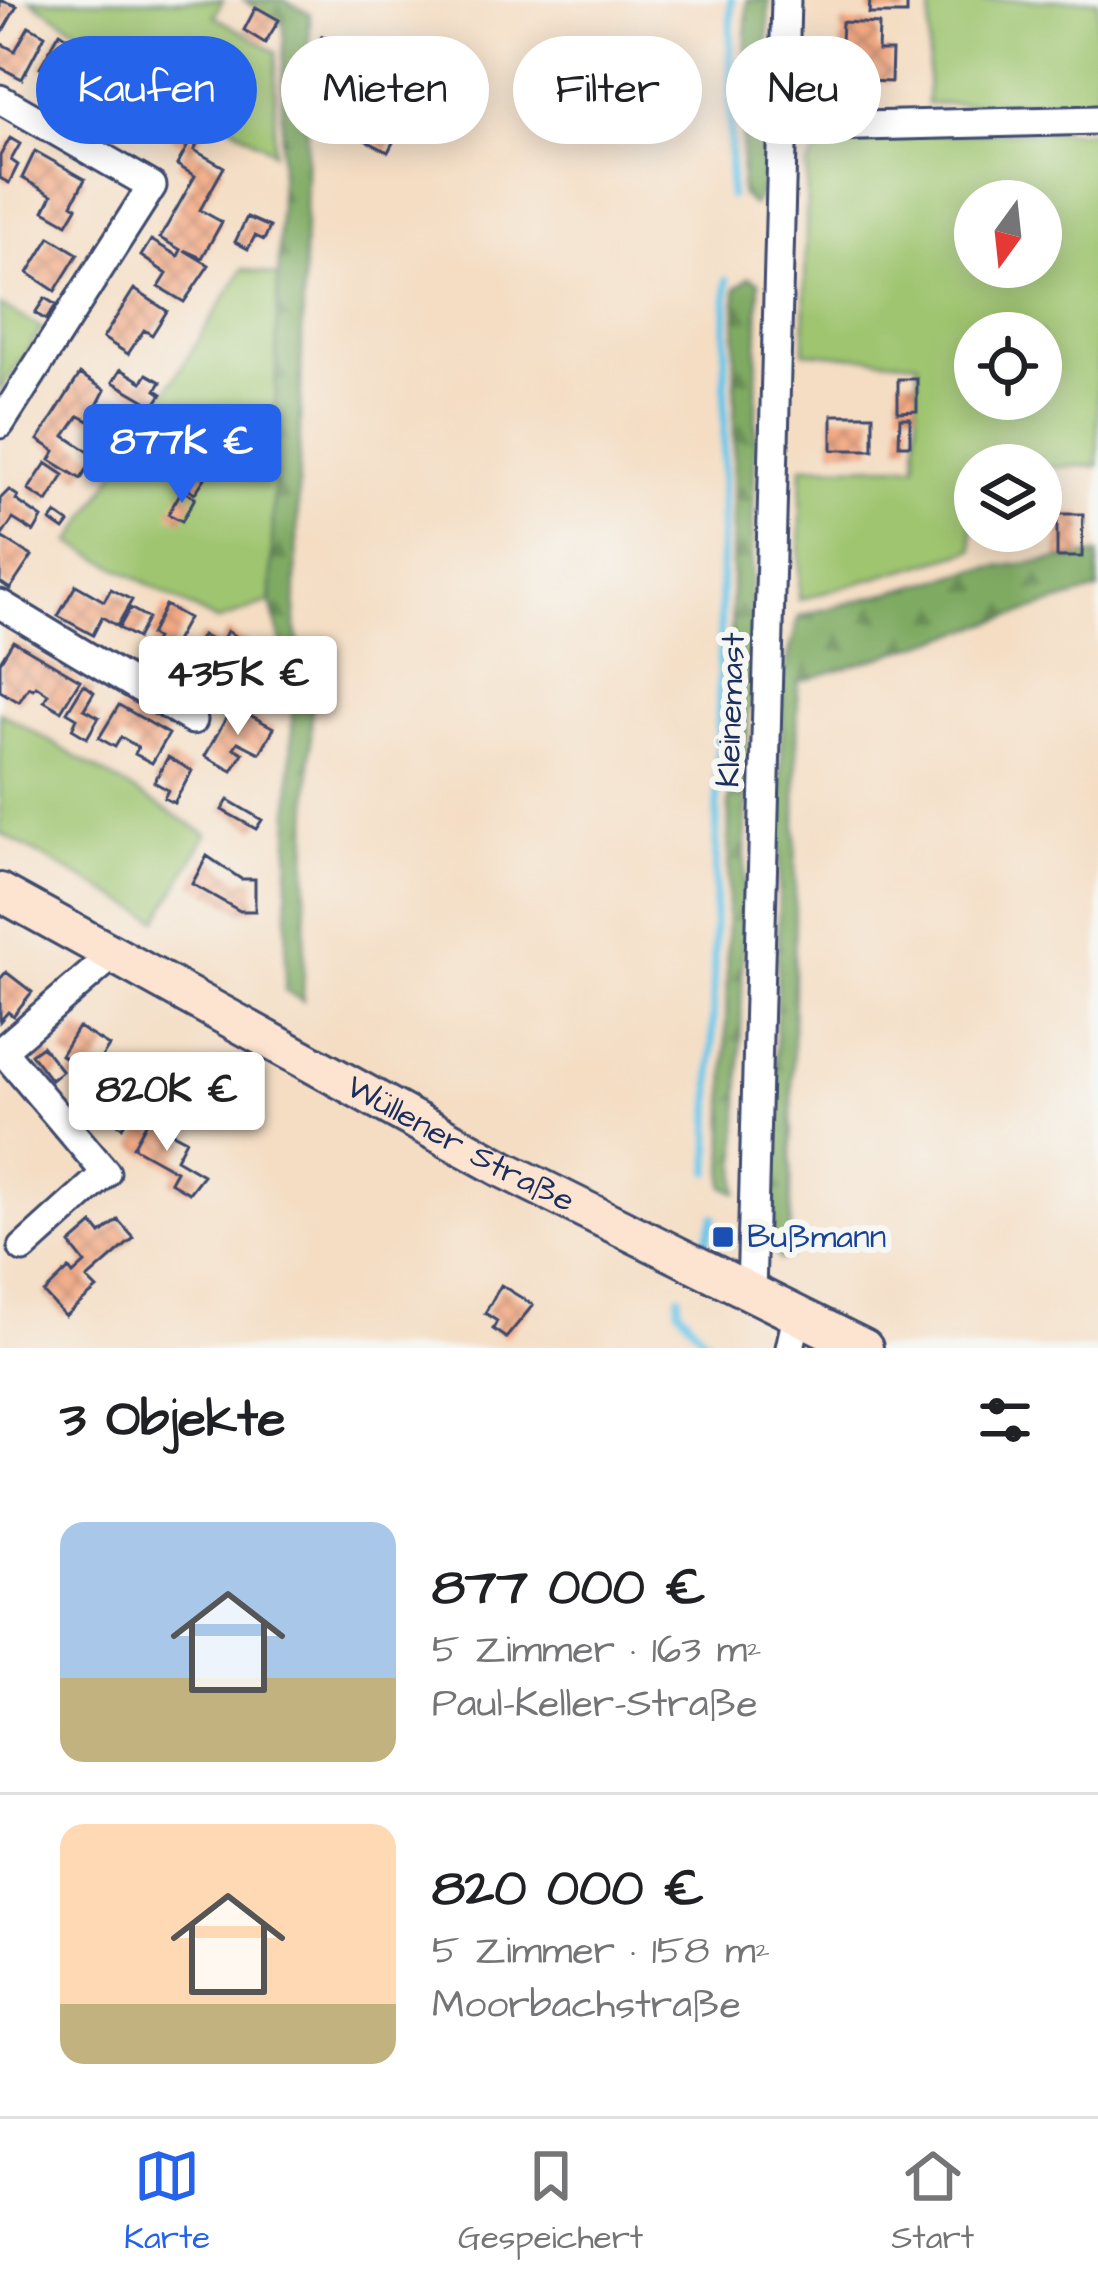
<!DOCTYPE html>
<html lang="de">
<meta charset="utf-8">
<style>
:root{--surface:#fff;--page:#f6f6f6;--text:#202124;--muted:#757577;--line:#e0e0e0;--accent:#2563eb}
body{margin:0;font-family:"Architects Daughter",sans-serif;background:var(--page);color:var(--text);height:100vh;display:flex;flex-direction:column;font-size:45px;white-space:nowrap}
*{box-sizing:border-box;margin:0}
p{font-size:39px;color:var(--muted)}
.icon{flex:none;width:66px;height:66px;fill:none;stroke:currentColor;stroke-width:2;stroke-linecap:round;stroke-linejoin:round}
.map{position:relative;height:1348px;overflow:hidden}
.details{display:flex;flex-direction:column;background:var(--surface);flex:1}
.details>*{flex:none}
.banner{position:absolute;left:36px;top:36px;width:1026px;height:108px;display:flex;gap:24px}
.needle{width:78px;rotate:195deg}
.controls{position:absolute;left:954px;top:180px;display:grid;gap:24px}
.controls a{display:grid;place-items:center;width:108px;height:108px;border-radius:50%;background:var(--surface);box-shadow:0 6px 30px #0003;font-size:60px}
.price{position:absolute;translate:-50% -102px;padding:0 27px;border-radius:12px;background:#fff;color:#222;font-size:39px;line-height:78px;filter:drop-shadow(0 3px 6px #0008)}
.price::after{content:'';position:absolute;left:50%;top:72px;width:36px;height:27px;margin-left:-18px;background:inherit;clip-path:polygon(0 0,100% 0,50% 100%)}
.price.active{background:var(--accent);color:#fff}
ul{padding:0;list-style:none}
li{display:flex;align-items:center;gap:36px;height:300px;padding:0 60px}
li+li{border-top:3px solid var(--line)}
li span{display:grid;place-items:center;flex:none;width:336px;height:240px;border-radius:24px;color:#555}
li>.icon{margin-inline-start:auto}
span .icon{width:144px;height:144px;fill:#fffc;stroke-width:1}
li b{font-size:51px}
h2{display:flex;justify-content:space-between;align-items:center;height:144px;padding:0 60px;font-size:51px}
.tag{padding:0 42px;border-radius:54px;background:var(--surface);box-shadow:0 6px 30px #0003;font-size:42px;line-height:108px}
.tag.active{background:var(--accent);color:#fff}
.tabs{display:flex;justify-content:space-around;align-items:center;height:168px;border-top:3px solid var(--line);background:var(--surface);font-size:33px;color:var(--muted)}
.tabs a{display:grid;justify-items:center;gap:6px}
.tabs .active{color:var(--accent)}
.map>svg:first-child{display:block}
.green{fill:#9fc570;stroke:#5d7a67;stroke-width:3;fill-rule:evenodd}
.forest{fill:url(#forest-firs);stroke:#4d6c60;stroke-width:3}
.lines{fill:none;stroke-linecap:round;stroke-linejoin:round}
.stream{stroke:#69c5e7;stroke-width:8}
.building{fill:url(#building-cross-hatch)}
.minor-casing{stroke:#3c496d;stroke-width:33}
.secondary-casing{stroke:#3c496d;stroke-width:42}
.minor{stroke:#fff;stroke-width:27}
.secondary{stroke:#fde4d0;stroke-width:36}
.transit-dot{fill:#1a4fb4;stroke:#f6f6f2;stroke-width:4.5}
.labels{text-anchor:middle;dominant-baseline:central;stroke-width:12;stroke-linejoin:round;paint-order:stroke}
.street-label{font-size:33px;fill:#1b2f5e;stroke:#f6f6f2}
.transit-label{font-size:33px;fill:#164399;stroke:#f6f6f2;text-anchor:start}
</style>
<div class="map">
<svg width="1098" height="1348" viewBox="0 0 1098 1348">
<defs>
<pattern id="forest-firs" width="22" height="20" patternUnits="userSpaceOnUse" patternTransform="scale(3)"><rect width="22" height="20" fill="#7faa62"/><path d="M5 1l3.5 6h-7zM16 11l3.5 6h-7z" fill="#678b54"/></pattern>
<pattern id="building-cross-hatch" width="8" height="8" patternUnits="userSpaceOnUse" patternTransform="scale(3)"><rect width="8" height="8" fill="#f3a983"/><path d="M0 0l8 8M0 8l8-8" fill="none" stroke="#c48a6e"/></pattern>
</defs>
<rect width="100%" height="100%" fill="#f6f6f2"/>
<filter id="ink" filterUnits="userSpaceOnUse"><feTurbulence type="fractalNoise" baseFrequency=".00833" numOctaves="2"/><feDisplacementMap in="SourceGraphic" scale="24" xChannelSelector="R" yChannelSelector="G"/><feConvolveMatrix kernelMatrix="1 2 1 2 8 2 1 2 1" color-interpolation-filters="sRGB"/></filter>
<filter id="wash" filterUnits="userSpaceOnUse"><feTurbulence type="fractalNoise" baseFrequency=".004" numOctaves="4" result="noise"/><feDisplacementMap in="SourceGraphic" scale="48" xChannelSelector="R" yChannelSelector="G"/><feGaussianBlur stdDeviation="2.7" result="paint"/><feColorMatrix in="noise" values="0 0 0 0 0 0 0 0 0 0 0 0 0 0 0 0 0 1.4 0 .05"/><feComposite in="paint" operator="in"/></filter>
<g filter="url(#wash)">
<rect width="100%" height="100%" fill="#f4ddc3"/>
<!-- green -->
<path class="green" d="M30 0H223L214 16 276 52 274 152Z
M931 0H1098V101L927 104Z
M1098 131V466L969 467 973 550 799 600 802 466 916 465 918 362 804 352 807 168 826 135ZM975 201H1041V267H975ZM975 333H1041V399H975Z
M243 269 278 276 271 602 217 621 71 543Z
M0 305 42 328 0 391Z
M0 712 207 834 158 920 0 833Z"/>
<!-- forest -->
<path class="forest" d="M244 0H284L310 14 295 625 312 700 303 1001 285 991 293 689 271 602 284 25Z
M747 0H769L761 194 753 205 741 195Z
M750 277 759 282 737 1193 724 1186 736 288Z
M1098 554V590L798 682 790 1257 779 1260 772 1248 783 678 799 616 975 570Z"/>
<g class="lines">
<!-- stream -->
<path class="stream" d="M730 196 731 0
M710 1172 727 280
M706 1241 714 1217
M679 1296 678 1308 712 1348"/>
</g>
<g id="blocks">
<!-- building -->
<path class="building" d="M0 0 17 6 0 36Z
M870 0H907V14H869Z
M256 7 279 20 265 43 244 30Z
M842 22 879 24 878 51H892L891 82 839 80Z
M29 26 45 35 22 79 0 67V43L15 51Z
M60 32 74 41 60 64 74 71 59 100 45 92 54 75 40 67Z
M322 36 349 49 342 62 316 49Z
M97 57 122 72 115 85 139 98 120 134 69 106Z
M343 79 358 86 349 102 382 119 385 115 398 121 395 126 400 129 388 152 323 118Z
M156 84 169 91 154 119 140 112Z
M168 108 177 113 180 108 208 124 194 150 224 167 200 210 222 222 202 258 184 250 209 265 184 302 159 287 167 274 141 256 151 240 178 256 181 250 160 238 195 176 177 165 187 147 154 128Z
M10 138 20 144 11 160 18 165 9 183 0 178V156Z
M35 151 85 179 72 204 77 207 67 224 44 211 52 195 22 178Z
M247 217 270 227 264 240 255 236 248 249 235 242Z
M50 237 78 254 55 291 28 273Z
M134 289 167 311 152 335 144 330 128 354 103 338Z
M45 298 56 305 46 320 35 313Z
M121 369 142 382 147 374 161 382 156 390 162 394 154 406 113 382Z
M80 374 105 390 89 421 79 416 65 436 95 456 81 479 50 460 55 451 38 440Z
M898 379H917V411L898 412Z
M832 415H873V450H832Z
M900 418H910V445H899Z
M148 437 170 450 163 462 141 448Z
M46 463 64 475 47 502 28 490Z
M195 468 207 475 195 493 183 486Z
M1041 478H1058V498H1041Z
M9 490 18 496 16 500 42 518 34 532 13 519 1 537 32 556 10 589 0 582V499Z
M182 490 195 498 182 521 168 514Z
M56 514 69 523 64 530 51 521Z
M1057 514H1083L1082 557H1057Z
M76 585 104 601 111 589 132 600 117 626 102 617 93 635 58 616Z
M165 605 188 618 172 647 190 657 202 635 220 645 227 631 249 644 245 651 282 670 271 691 248 678 242 688 214 673 226 651 220 648 196 685 145 657 156 639 150 635Z
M130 608 148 618 137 638 119 628Z
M13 641 80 680 61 711 44 701 48 694 36 686 33 689 29 687 19 702 0 691V662Z
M84 684 94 692 84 709 99 717 87 738 72 729 77 718 67 712Z
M119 705 169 734 152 763 135 754 138 747 121 737 115 747 99 738Z
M233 706 274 728 260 753 238 742 234 748 243 753 232 771 205 756Z
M168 757 192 771 174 803 164 798 168 790 154 782Z
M228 800 262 820 256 829 222 810Z
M207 856 241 879H255V911H240L192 884Z
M6 972 32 992 13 1016 8 1012 0 1021V979Z
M78 1027 109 1046 83 1086 69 1078 77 1065 61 1055Z
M42 1046 62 1071 51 1080 31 1054Z
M120 1106 131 1113 122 1127 111 1119Z
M148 1120 186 1140 176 1159 203 1175 189 1193 170 1182 176 1171 133 1147Z
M118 1220 134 1238 87 1279 97 1289 65 1316 44 1293 69 1269 73 1274 85 1263 70 1244 93 1224 101 1234Z
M501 1285 533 1305 506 1338 493 1329 497 1321 485 1313Z"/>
</g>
</g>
<g filter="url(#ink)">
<use href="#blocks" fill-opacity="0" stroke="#3c496d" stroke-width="3"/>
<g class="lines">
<defs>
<path id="minor" d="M0 99 152 186 0 424
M784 128 1098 120
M0 604 193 720
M2 1050 106 1173 23 1248
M0 1052 114 954
M751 1294 786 0
M790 1348 797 1316"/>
<g id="secondary">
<path id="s1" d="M0 892 503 1169 864 1348"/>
</g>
</defs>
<!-- minor casing -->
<use href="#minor" class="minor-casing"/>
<!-- secondary casing -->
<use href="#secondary" class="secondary-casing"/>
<!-- minor -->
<use href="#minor" class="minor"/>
<!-- secondary -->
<use href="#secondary" class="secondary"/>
</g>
</g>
<!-- markers -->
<rect class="transit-dot" x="711" y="1225" width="24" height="24" rx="6"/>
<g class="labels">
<!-- street labels -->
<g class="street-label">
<text transform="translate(731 710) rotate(-88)">Kleinemast</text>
<text stroke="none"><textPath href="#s1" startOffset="525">Wüllener Straße</textPath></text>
</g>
<!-- transit labels -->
<g class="transit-label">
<text x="747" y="1237">Bußmann</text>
</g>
</g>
</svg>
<div class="controls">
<a><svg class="needle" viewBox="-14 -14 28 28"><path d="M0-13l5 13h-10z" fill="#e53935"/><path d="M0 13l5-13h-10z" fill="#757577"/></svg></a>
<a><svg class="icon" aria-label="locate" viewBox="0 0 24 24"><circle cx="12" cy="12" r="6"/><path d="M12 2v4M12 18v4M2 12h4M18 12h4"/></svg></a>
<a><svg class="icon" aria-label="layers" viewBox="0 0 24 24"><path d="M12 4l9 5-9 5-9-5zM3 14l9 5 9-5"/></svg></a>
</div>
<b class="price active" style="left:182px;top:506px">877K €</b>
<b class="price" style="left:238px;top:738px">435K €</b>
<b class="price" style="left:167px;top:1154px">820K €</b>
<div class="banner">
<a class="tag active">Kaufen</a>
<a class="tag">Mieten</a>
<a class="tag">Filter</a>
<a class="tag">Neu</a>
</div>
</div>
<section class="details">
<h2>3 Objekte<svg class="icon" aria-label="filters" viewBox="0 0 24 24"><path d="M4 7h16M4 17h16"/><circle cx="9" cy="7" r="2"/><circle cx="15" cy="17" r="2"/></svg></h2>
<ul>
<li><span style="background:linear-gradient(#a9c7e8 65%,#c2b280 0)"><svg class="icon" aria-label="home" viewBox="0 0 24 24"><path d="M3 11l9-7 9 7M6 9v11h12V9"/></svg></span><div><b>877 000 €</b><p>5 Zimmer · 163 m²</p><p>Paul-Keller-Straße</p></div></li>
<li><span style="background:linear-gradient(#ffd9b3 75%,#c2b280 0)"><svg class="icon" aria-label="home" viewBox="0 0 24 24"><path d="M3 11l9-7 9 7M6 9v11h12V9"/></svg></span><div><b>820 000 €</b><p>5 Zimmer · 158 m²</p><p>Moorbachstraße</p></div></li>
</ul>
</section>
<nav class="tabs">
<a class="active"><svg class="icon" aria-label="map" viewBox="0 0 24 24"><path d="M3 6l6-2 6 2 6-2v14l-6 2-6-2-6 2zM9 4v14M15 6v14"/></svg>Karte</a>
<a><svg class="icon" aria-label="saved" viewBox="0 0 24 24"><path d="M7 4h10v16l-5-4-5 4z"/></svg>Gespeichert</a>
<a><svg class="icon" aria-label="home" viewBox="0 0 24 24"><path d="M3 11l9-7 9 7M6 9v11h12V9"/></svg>Start</a>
</nav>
